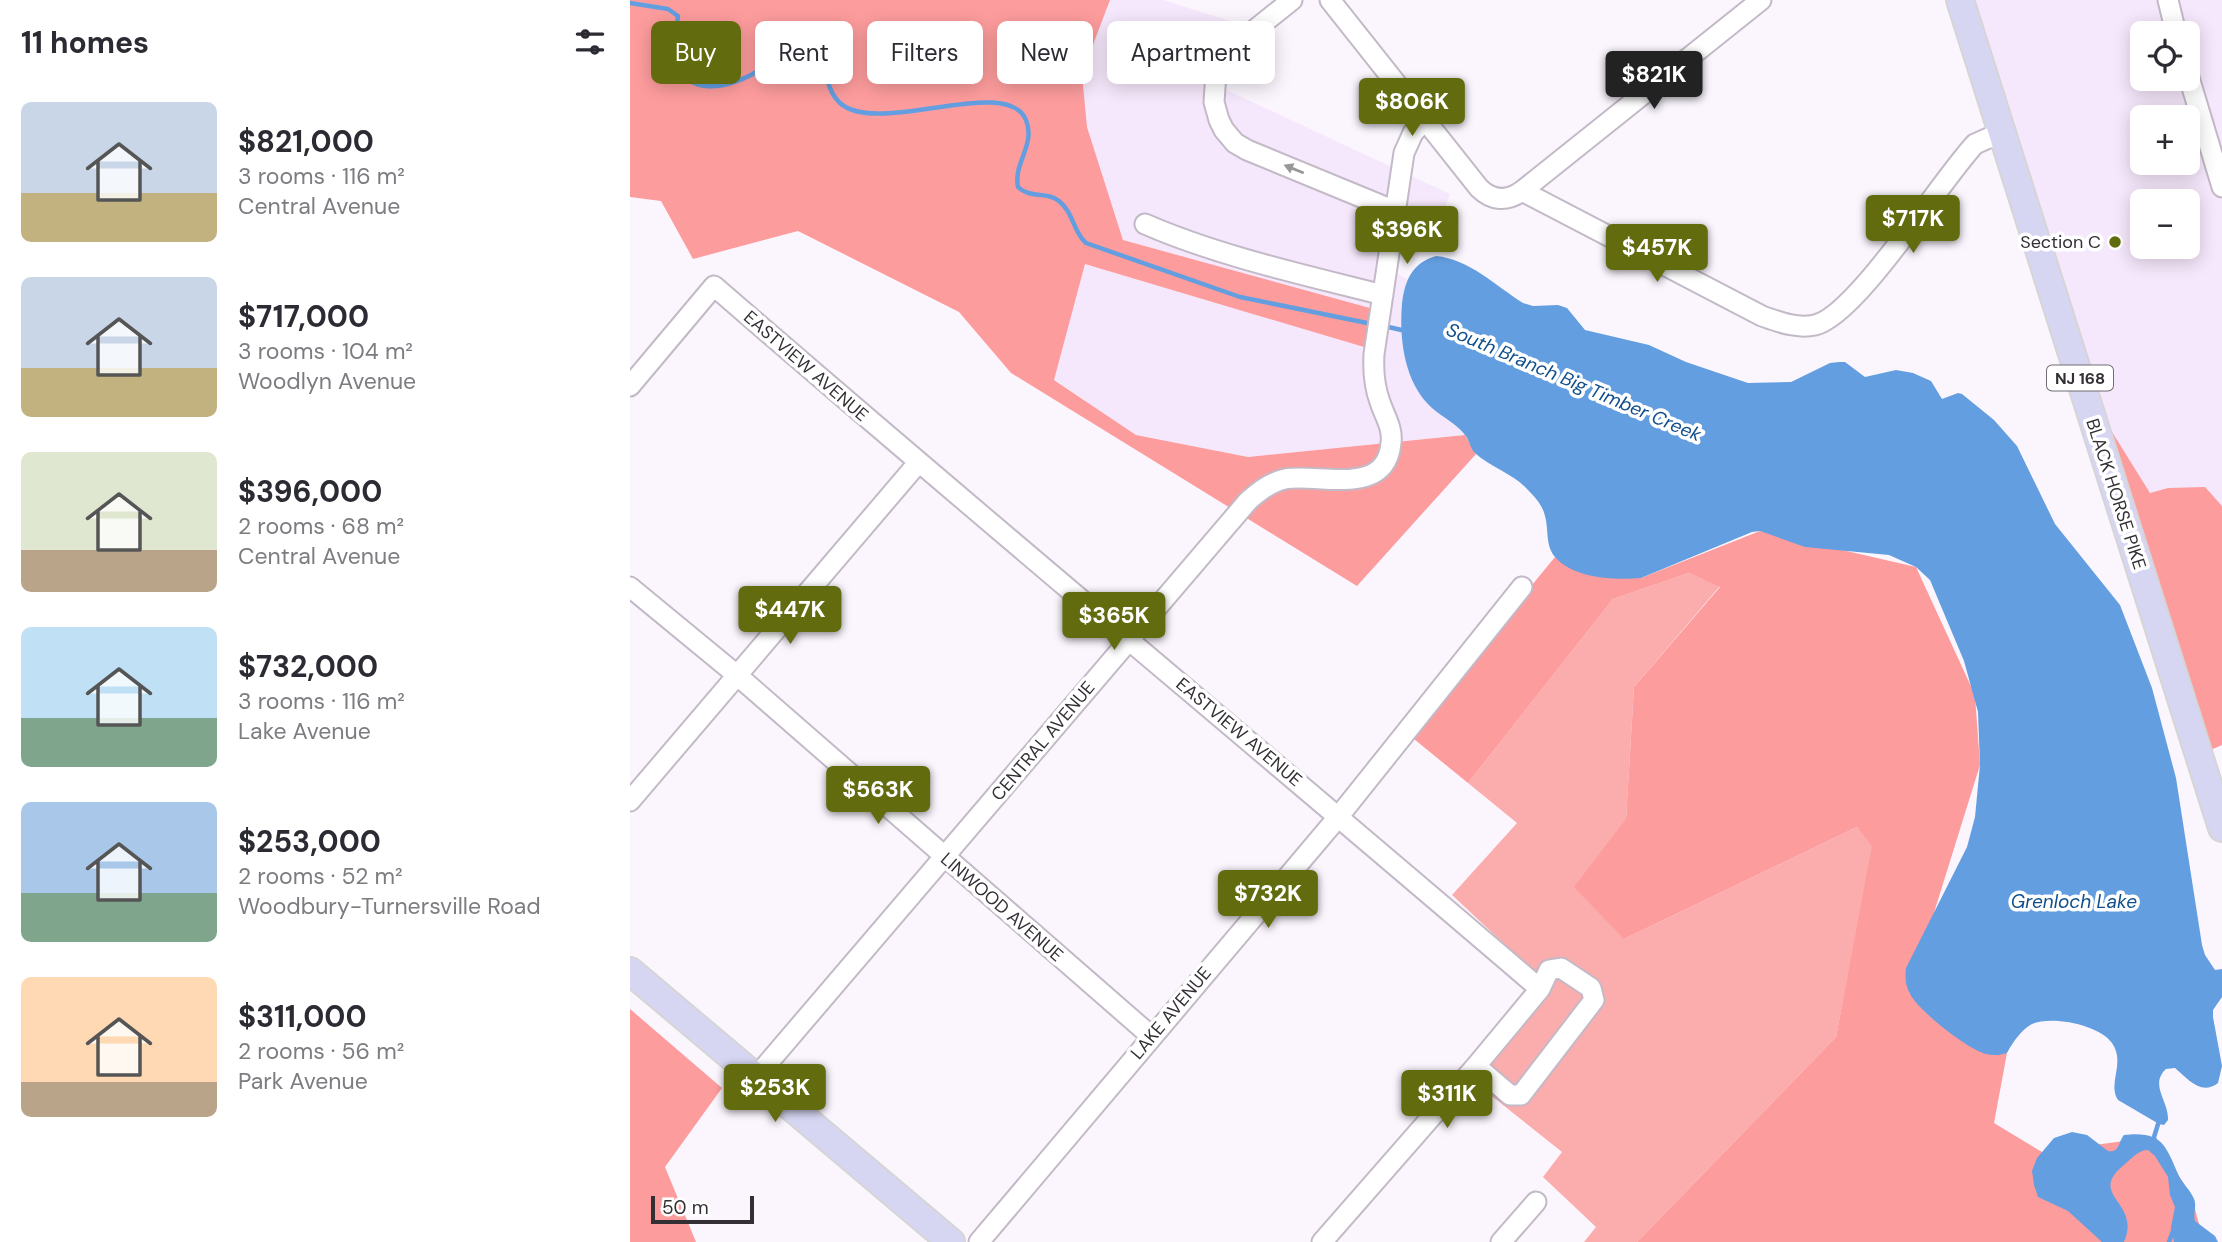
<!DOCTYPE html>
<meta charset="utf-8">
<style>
:root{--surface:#fff;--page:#f2f2f3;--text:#2b2b33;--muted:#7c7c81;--accent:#636b0f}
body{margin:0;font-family:"DM Sans",sans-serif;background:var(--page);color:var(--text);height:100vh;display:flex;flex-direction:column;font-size:26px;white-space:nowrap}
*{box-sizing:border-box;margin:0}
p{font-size:23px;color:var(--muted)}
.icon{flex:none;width:38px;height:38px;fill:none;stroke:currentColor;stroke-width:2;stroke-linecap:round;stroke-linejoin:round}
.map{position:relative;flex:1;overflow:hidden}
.details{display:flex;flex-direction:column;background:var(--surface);width:630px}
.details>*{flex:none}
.banner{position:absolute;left:21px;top:21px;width:665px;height:63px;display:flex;gap:14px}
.fabs{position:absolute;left:1500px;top:21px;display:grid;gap:14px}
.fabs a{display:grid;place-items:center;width:70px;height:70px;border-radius:10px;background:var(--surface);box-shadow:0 4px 18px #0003;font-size:35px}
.scale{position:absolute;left:21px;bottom:18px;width:103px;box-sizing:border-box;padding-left:7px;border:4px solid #332f34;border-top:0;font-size:19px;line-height:24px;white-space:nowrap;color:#332f34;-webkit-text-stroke:5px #fff;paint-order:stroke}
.price{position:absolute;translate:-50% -60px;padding:0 16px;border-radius:7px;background:var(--accent);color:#fff;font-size:23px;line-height:46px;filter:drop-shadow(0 2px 4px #0008)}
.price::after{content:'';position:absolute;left:50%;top:42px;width:21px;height:16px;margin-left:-10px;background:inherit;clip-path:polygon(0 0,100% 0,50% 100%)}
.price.on{background:#222;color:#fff}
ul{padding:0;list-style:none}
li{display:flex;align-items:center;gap:21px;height:175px;padding:0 21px}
li span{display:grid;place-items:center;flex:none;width:196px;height:140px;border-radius:10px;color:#555}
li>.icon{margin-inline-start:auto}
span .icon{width:84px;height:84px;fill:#fffc;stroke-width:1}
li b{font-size:30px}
h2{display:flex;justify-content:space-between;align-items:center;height:84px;padding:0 21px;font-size:30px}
.pill{padding:0 24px;border-radius:10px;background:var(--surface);box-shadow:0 4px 18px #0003;font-size:24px;line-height:63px}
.pill.on{background:var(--accent);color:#fff}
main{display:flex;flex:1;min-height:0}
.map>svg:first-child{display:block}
.built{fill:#f6e8fc;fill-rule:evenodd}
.green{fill:#fbacac}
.forest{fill:#fd9c9d}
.water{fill:#639ee0}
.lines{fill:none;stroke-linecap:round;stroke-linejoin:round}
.stream{stroke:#639ee0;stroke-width:4.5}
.minor-casing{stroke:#c3b9c7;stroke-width:23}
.major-casing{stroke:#d6d5d6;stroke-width:30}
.minor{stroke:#fff;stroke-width:19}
.major{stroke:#d6d6f3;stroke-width:26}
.oneway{fill:#99979a}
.poi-dot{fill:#636b0f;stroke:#fff;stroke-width:2.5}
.labels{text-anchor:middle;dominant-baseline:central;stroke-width:7;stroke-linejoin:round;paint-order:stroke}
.shield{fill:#fff;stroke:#706d71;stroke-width:2}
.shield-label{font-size:16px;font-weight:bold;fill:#332f34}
.poi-label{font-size:18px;fill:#332f34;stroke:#fff;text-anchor:end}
.street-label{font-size:18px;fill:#332f34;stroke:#fff}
.water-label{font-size:19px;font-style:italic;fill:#104f8b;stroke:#fff}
</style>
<main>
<section class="details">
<h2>11 homes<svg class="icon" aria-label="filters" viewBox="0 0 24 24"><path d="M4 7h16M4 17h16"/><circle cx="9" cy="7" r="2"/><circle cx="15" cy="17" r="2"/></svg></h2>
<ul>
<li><span style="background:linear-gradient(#c9d6e8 65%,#c2b280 0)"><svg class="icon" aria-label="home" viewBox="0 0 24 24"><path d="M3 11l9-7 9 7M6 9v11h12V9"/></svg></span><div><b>$821,000</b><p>3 rooms · 116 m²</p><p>Central Avenue</p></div></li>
<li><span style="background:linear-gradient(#c9d6e8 65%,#c2b280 0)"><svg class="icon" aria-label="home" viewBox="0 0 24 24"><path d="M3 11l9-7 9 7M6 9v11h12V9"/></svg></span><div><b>$717,000</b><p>3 rooms · 104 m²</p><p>Woodlyn Avenue</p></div></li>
<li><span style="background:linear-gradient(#dfe7d0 70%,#b9a48a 0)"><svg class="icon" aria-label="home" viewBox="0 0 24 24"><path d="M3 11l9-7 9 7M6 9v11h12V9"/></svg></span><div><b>$396,000</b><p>2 rooms · 68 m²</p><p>Central Avenue</p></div></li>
<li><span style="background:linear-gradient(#bfe0f5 65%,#7fa58c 0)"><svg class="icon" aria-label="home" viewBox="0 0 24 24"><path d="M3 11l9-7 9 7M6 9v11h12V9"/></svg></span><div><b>$732,000</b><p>3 rooms · 116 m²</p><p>Lake Avenue</p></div></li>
<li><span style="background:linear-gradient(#a9c7e8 65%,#7fa58c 0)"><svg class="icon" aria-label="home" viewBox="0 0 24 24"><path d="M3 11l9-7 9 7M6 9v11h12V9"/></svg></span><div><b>$253,000</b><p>2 rooms · 52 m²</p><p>Woodbury-Turnersville Road</p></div></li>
<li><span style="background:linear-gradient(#ffd9b3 75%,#b9a48a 0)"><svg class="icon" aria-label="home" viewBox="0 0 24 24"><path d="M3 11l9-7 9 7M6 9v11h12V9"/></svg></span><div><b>$311,000</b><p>2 rooms · 56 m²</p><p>Park Avenue</p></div></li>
</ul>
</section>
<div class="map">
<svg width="1592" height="1242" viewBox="0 0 1592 1242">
<rect width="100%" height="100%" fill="#fbf6fe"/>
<!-- built -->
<path class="built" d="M480 0H533L607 23 590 87 820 194 810 220 762 225 757 268 777 279 787 388 835 435 618 457 506 435 424 379 455 263 733 346 740 308 493 240 457 127 452 74Z
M1330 0H1592V745L1569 755ZM1512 33H1558V79H1512ZM1512 117H1558V163H1512ZM1512 201H1558V247H1512Z"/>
<!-- green -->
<path class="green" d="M1059 573 1090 586 1004 687 996 819 994 939 1227 827 1243 846 1206 1037 1007 1242H954L966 1227 913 1177 932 1152 844 1082 922 989 822 895 887 823 838 783 983 599Z"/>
<!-- forest -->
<path class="forest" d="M0 0H480L452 74 457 127 493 240 740 308 734 347 455 264 424 380 506 435 618 457 835 435 846 454 727 586 381 373 329 312 168 231 63 259 31 201 0 197Z
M1451 382 1520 493 1538 488 1575 487 1592 506V745L1569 755Z
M1130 531 1286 567 1345 695 1350 765 1279 993 1377 1053 1364 1123 1412 1152 1524 1137 1561 1195 1574 1242H1007L1206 1037 1242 846 1227 827 994 939 944 887 996 819 1004 687 1090 587 1059 573 983 599 838 783 779 735 925 557 1011 578Z
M0 1009 92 1088 35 1167 66 1242H0Z"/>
<!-- water -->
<path class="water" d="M806 256C839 259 866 286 893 303L903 306 928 305 937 308 955 330 1019 345 1056 362 1118 383 1161 382 1200 363 1209 362H1215L1235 377 1266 370 1283 373 1301 381 1312 399 1328 393 1332 394 1364 420 1387 446 1425 524 1490 605 1522 688 1546 778 1572 945 1575 955 1585 970 1592 969V997L1583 1010V1017L1592 1066 1588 1083C1571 1096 1558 1079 1545 1068L1536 1069C1519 1085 1539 1101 1538 1120L1534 1125 1529 1124 1488 1100C1477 1084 1496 1063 1482 1043 1470 1025 1422 1015 1402 1024 1391 1030 1383 1042 1377 1053 1371 1055 1363 1056 1356 1054 1337 1049 1289 1011 1280 994 1275 985 1275 977 1276 968L1337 847 1345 817 1350 765 1348 712 1334 661 1300 580 1286 567 1259 555 1175 547 1130 531 1122 532 1011 578C985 580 944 579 925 557 915 545 919 530 915 516 913 506 905 497 898 490 883 473 861 468 845 453 840 448 840 441 835 435 827 424 812 417 802 408 774 383 769 338 772 304 775 280 782 263 806 256Z
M1442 1132 1457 1135 1478 1151C1490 1153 1488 1142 1494 1135 1533 1131 1535 1145 1549 1176 1553 1184 1561 1191 1564 1199 1567 1206 1563 1213 1565 1221L1585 1236 1588 1242H1544L1541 1227 1545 1207 1540 1195 1538 1177 1525 1156 1518 1150C1509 1150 1502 1158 1495 1164 1455 1196 1512 1201 1494 1242H1472L1438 1211 1408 1197 1404 1185 1402 1171 1407 1158 1424 1138Z"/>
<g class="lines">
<!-- stream -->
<path class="stream" d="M0 3 38 9 48 16C47 28 43 40 45 53 50 96 92 90 121 75 134 68 144 57 158 52 165 50 172 50 179 50L192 59C197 74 197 91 210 103 247 137 377 74 396 120 406 145 383 163 388 187 400 199 417 191 429 201 444 213 443 232 456 243L610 297 742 324
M754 326 776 331
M1525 1142 1524 1137 1529 1121
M1539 1242 1544 1228"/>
<defs>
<path id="minor" d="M662 0 592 56 586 73 584 102 589 120 594 130 605 143 617 150 765 211
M700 0 849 188C862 201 877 202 892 191L1131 0
M1538 0 1546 33
M1558 74 1592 187
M892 191 1132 316C1149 322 1167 329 1185 325 1226 316 1311 180 1345 144L1372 132
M515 224C588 256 675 275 753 295
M0 386 84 286C357 523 635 753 910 989
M0 587 108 676 521 1036
M0 801 288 463
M126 1077 618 501C629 491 641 482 655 479 689 473 756 498 761 443 763 428 755 417 750 402 744 386 743 371 744 354L774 153 783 133 794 121
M349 1242 709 816 892 587
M692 1242 846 1066 910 989 919 970 931 968 961 988 964 1000 891 1095H880L846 1066
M871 1242 906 1202"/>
<path id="major" d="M1330 0 1592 828
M0 971 321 1242"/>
</defs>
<!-- minor casing -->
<use href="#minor" class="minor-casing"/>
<!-- major casing -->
<use href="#major" class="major-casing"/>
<!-- minor -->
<use href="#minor" class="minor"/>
<!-- major -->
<use href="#major" class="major"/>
</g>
<!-- one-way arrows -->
<defs><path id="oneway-solid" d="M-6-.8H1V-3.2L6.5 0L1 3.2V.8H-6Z" transform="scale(1.75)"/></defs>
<use class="oneway" href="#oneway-solid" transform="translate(664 169) rotate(-158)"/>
<!-- markers -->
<circle class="poi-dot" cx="1485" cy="242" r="7"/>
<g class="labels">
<!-- shield labels -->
<rect class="shield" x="1417" y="365.5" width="66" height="25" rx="5"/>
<g class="shield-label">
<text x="1450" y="378">NJ 168</text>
</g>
<!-- poi labels -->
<g class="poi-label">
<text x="1471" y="242">Section C</text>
</g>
<!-- street labels -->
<g class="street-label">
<text transform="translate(176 366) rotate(41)">EASTVIEW AVENUE</text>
<text transform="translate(1486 494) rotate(72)">BLACK HORSE PIKE</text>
<text transform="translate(609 732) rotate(40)">EASTVIEW AVENUE</text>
<text transform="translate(413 741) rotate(-50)">CENTRAL AVENUE</text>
<text transform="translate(372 907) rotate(41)">LINWOOD AVENUE</text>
<text transform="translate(541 1013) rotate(-50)">LAKE AVENUE</text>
</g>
<!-- water labels -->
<g class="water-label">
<text transform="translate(944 382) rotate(23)">South Branch Big Timber Creek</text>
<text x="1444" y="901">Grenloch Lake</text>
</g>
</g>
</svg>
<div class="fabs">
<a><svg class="icon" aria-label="locate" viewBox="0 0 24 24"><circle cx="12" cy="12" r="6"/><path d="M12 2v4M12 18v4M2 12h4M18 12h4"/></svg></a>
<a>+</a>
<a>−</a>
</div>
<div class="scale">50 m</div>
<b class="price on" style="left:1024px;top:111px">$821K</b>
<b class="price" style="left:782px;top:138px">$806K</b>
<b class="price" style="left:1283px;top:255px">$717K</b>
<b class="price" style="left:777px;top:266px">$396K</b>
<b class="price" style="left:1027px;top:284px">$457K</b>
<b class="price" style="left:160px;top:646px">$447K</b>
<b class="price" style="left:484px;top:652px">$365K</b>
<b class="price" style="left:248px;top:826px">$563K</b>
<b class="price" style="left:638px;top:930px">$732K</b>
<b class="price" style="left:145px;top:1124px">$253K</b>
<b class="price" style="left:817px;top:1130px">$311K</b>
<div class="banner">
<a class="pill on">Buy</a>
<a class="pill">Rent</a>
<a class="pill">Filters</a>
<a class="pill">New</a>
<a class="pill">Apartment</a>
</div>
</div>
</main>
